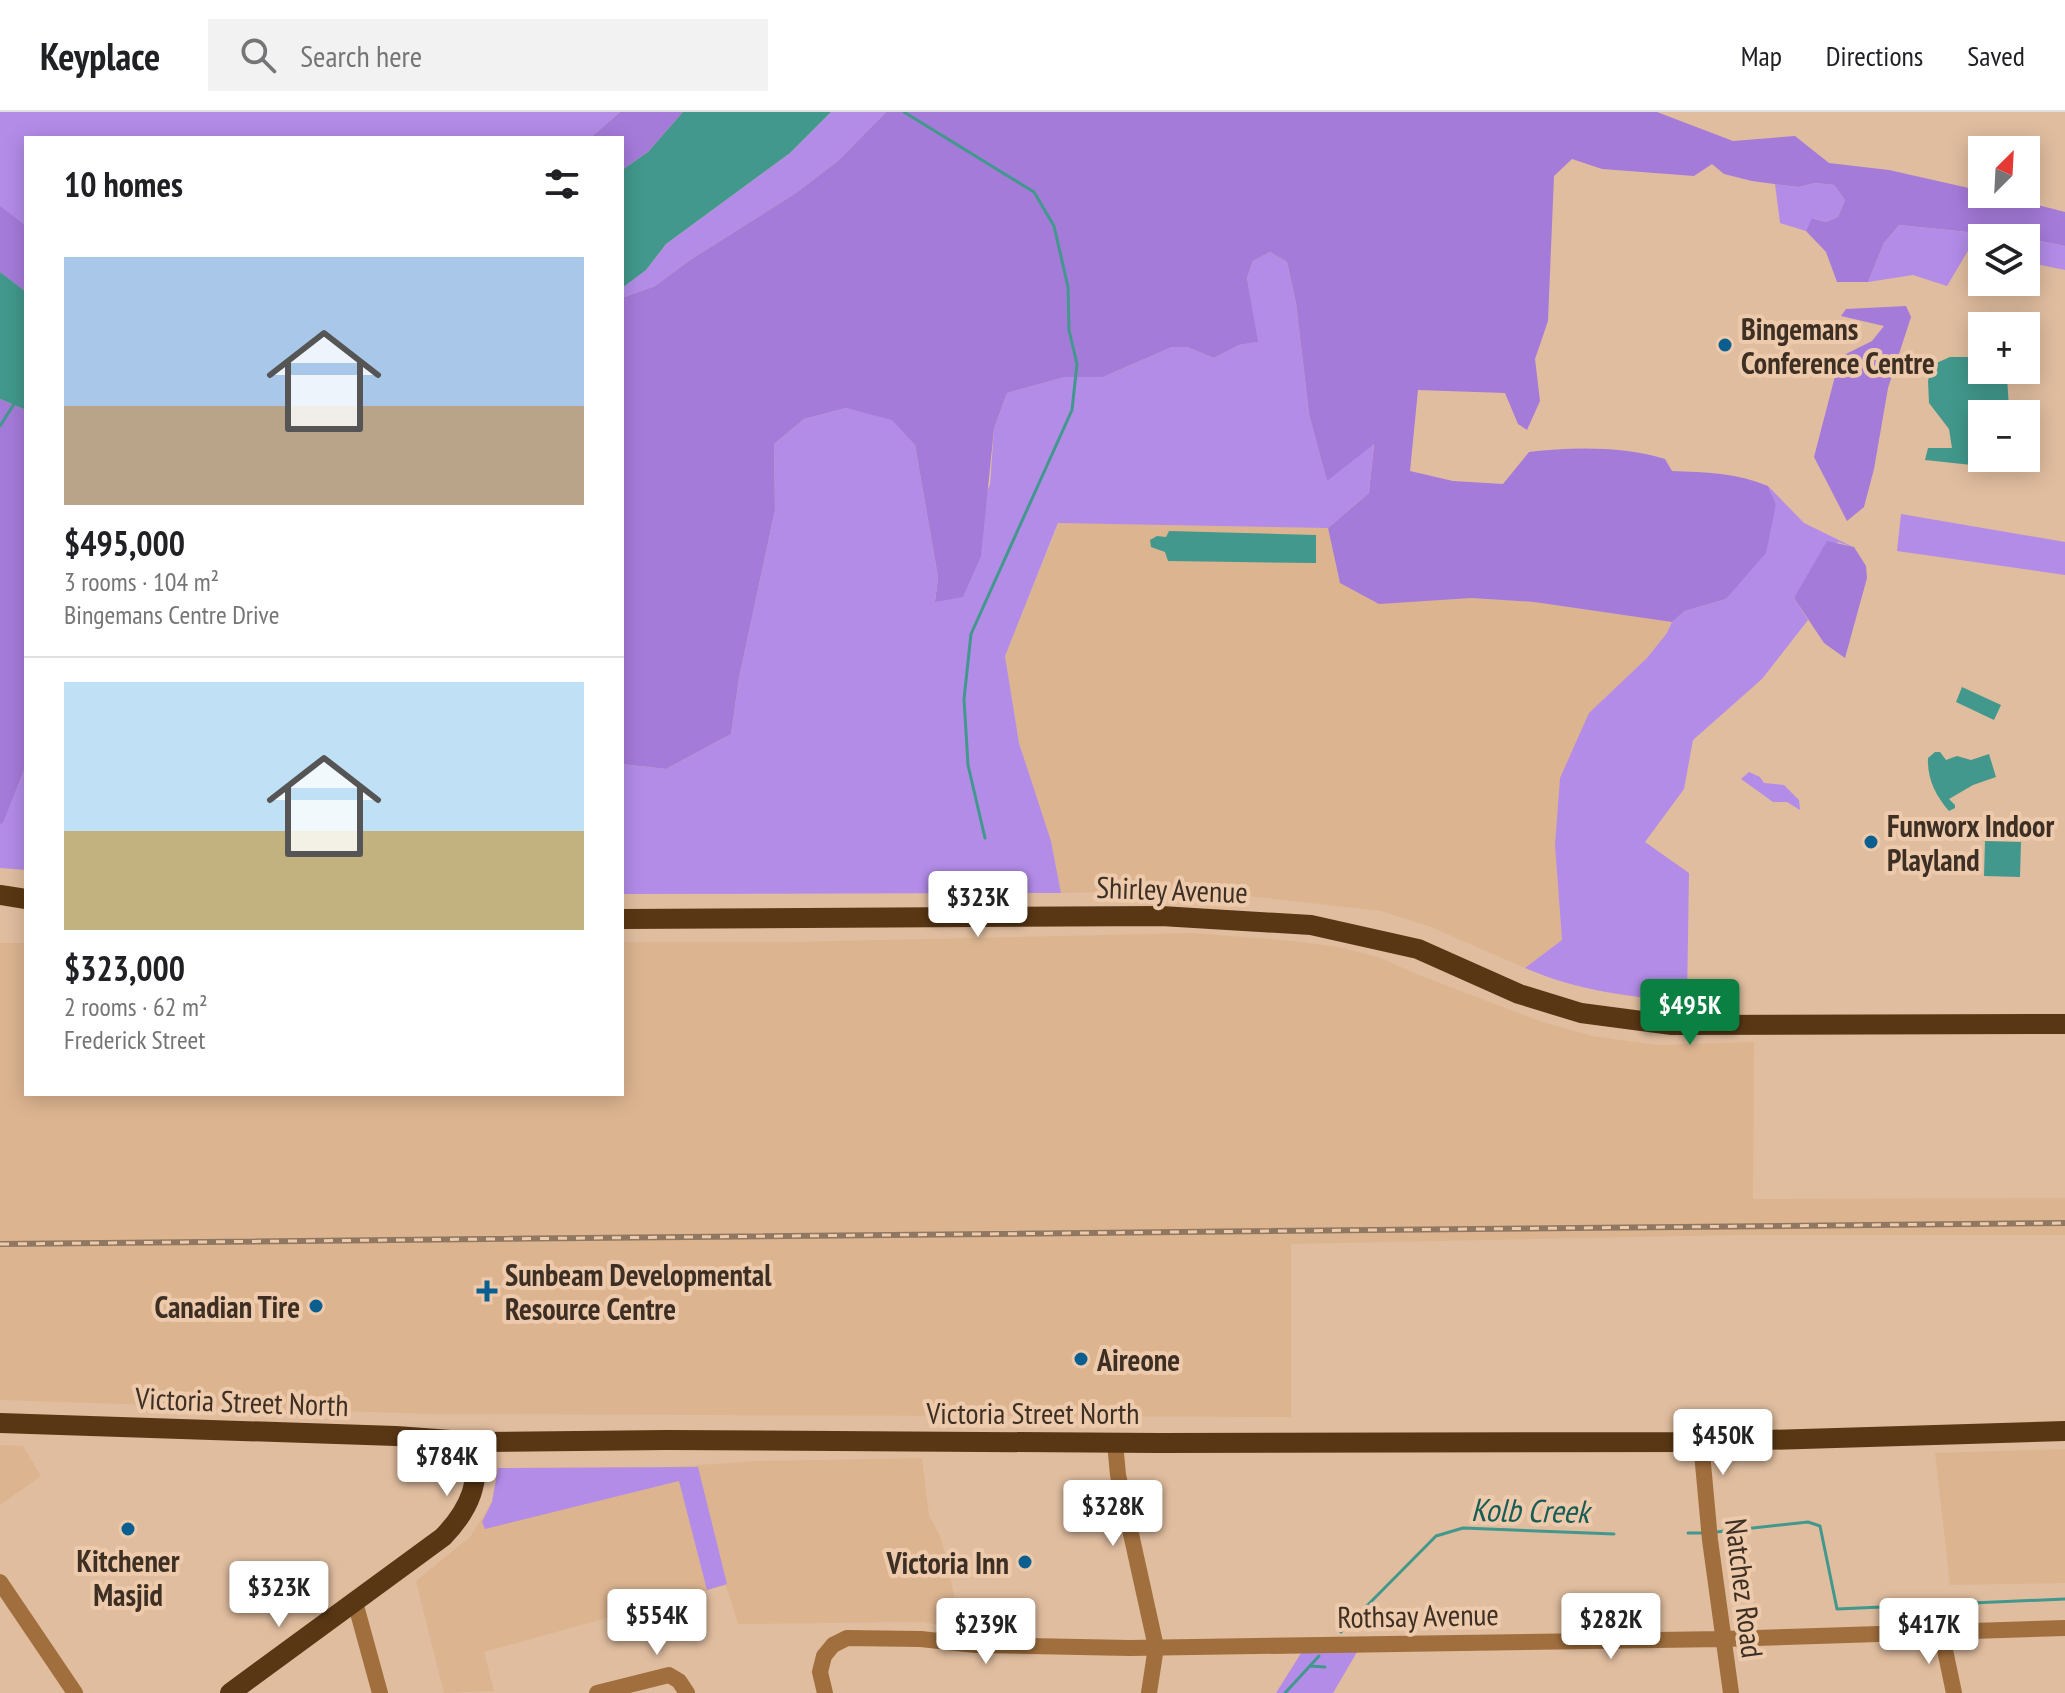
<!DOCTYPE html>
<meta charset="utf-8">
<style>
:root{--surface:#fff;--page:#f2f2f2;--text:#202124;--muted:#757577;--line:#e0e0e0;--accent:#0b8043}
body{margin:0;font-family:"PT Sans Narrow",sans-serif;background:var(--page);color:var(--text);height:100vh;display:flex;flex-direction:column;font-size:30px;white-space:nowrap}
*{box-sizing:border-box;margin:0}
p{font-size:26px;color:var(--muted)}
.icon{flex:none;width:44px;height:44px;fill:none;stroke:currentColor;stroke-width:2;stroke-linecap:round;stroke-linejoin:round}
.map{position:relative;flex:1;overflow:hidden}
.details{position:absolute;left:24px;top:24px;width:600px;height:960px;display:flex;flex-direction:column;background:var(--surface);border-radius:0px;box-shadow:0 4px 20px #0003}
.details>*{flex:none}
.needle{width:52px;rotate:24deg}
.buttons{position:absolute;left:1968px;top:24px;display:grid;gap:16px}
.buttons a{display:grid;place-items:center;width:72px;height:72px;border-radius:0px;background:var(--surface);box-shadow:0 4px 20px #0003;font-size:40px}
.price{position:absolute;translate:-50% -68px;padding:0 18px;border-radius:8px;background:#fff;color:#222;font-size:26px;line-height:52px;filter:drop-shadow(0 2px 4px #0008)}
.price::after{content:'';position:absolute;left:50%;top:48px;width:24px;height:18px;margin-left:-12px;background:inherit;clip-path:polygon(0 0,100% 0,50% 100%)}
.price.current{background:var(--accent);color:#fff}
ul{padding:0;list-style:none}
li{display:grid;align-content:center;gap:16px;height:424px;padding:0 40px}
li+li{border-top:2px solid var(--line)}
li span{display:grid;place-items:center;height:248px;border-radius:0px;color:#555}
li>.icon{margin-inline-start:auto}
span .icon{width:144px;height:144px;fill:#fffc;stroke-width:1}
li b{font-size:34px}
h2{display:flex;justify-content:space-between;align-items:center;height:96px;padding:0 40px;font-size:34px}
header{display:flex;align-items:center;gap:48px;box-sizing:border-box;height:112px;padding:0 40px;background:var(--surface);border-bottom:2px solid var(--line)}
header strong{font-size:38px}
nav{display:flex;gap:44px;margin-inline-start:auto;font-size:28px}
.search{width:560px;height:72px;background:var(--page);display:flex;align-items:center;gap:20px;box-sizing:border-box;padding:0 28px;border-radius:0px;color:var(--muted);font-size:30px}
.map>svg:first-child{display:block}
.built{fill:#dcb490}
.green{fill:#b38ce8}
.forest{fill:#a57bda}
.water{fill:#42988c}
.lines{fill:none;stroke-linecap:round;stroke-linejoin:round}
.stream{stroke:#42988c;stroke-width:3}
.minor{stroke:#a16f3e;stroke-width:16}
.major{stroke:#593714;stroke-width:20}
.rail-casing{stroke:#8f7761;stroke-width:6}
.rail{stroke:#edcaab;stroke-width:3;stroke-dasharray:9;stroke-linecap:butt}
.poi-dot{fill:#0b5f90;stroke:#edcaab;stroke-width:3}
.labels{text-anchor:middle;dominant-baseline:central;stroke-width:8;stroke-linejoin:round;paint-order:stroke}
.poi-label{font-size:30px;font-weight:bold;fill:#3d2f23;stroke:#edcaab;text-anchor:start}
.street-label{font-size:30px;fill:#3d2f23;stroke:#edcaab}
.water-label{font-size:32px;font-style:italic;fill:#175d55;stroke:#edcaab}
</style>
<header>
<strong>Keyplace</strong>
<div class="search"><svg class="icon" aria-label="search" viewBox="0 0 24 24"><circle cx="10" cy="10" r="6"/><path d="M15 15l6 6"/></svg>Search here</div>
<nav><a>Map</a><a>Directions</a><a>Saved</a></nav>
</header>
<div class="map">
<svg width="2065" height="1581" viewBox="0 0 2065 1581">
<rect width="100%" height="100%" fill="#e0bd9f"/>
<!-- built -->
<path class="built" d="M1059 411 1328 416 1340 471 1471 486 1534 490 1672 510 1667 521 1647 546 1589 601 1555 733 1562 828 1525 856 1431 815 1381 799 1194 778 1061 781 1051 729 1019 631 1005 544Z
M1192 821 1293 829 1338 835 1378 845 1419 863 1542 910 1592 924 1658 933 1754 930 1753 1087 2065 1086V1123H1737L1291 1132V1305L432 1302 0 1288V831H26V982H622V830H791Z
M0 1333 23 1334 41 1364 0 1393Z
M2065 1337V1471L1950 1473 1935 1341Z
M922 1346 929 1403 941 1426 962 1517 922 1510 738 1512 726 1473 484 1540 494 1579 444 1581 416 1469 470 1425 492 1390 498 1356 669 1355 757 1349Z"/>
<!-- green -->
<path class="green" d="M0 0H620L590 26H26V180L0 160Z
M831 0H886L839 48 796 81 690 148 655 174 622 186V176L646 158 666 132 790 41Z
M1815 71 1834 73 1845 88 1838 105 1826 110 1813 106 1806 119 1780 111 1775 72 1798 75Z
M1899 113 2025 126H1982V140L1969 137 1947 174 1913 163 1868 170 1884 131Z
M2026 126 2065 134V158L2026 150Z
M1270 140 1287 150 1296 191 1309 302 1327 368 1374 331 1369 381 1328 416 1058 411 1005 544 1019 631 1051 729 1061 781 622 782V652L666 657 731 622 739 566 775 398 774 332 804 307 846 296 892 307 915 333 938 465 935 489 990 373 994 317 1007 281 1065 265H1103L1172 235H1187L1214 246 1239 233 1257 230 1247 166 1253 149Z
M1768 374 1804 411 1853 435 1838 430 1794 486 1808 508 1762 567 1693 628 1684 677 1645 730 1689 761 1687 890C1631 885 1577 879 1525 856L1562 828 1555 733 1560 666 1589 601 1647 546 1667 521 1672 510 1685 499 1726 487 1776 392Z
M1901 402 2065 430V463L1897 439Z
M26 653V758L0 756V712L3 710Z
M1749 660 1760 665 1764 671 1784 673 1799 688 1800 698 1787 690H1773L1741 667Z
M698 1355 727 1472 707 1478 679 1369 485 1417 482 1410 492 1390 498 1356Z
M1303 1538 1357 1540 1333 1581H1276Z"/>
<!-- forest -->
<path class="forest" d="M620 0H683L648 40 622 58V26H590Z
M886 0H1657L1733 29 1795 24 1829 51 1889 58 1982 79V82H1995L2065 100V134L2026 126 1899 113 1884 131 1868 170H1837L1826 140 1806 119 1812 106 1826 110 1838 105 1845 88 1834 73 1815 71 1798 75 1752 69 1724 62 1712 52 1694 64 1602 57 1572 47 1554 64 1548 209 1535 247 1540 289 1527 318 1518 312 1505 281 1418 278 1410 359 1453 369 1503 372 1529 340C1572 335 1622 334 1665 347L1672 359C1705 360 1737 361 1768 374L1776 392 1766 441 1726 487 1685 499 1672 510 1534 490 1471 486 1379 492 1340 471 1328 416 1369 381 1374 332 1327 369 1309 302 1296 191 1287 150 1270 140 1253 149 1247 166 1258 230 1239 233 1214 246 1187 235H1172L1103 265H1065L1007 281 994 317 981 444 963 485 935 490 938 465 915 333 892 308 846 296 804 307 774 332 775 398 739 566 731 622 666 657 622 652V186L655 174 690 148 796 81 839 48Z
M0 94 26 114V180L0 160Z
M1906 194 1911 205 1888 276 1874 357 1864 395 1847 409 1814 345 1840 245 1872 229 1884 214 1841 204 1846 197Z
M0 287 26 298V653L3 711 0 712Z
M1827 429 1854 435 1866 454 1867 466 1845 546 1824 531 1794 486Z"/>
<!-- water -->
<path class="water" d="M683 0H831L790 41 666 132 646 158 622 176V58L648 40Z
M0 160 26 180V298L0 287Z
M1950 245H1974L1982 249V258H1999L2007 266 2009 295 2006 302H1982V335L1972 353 1925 348 1928 336H1952L1949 317 1929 291 1928 269 1932 253Z
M1169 419 1316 423V451L1168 449 1165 440 1151 435 1150 428 1157 424 1166 425Z
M1962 575 2001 593 1994 608 1956 590Z
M1935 640H1940L1946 648 1957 644 1971 648 1989 642 1996 665 1973 673 1949 687 1955 693V696L1949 699C1936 684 1927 667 1928 646Z
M1985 729 2021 730 2020 765 1984 764Z"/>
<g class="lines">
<!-- stream -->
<path class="stream" d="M904 0 1034 80 1054 114 1068 175 1069 218 1077 252 1072 298 971 522 964 587 968 653 985 726
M0 314 14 292
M1716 1420 1808 1410 1820 1414 1837 1497 2065 1487
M1688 1421H1705
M1341 1520 1436 1424 1463 1416 1614 1422
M1310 1554 1325 1555
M1285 1581 1319 1544"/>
<!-- minor -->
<path class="minor" d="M1701 1330 1710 1428 1731 1581
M1115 1331 1118 1363 1156 1535 1149 1581
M0 1470 75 1581
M355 1490 380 1581
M1941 1519 1954 1581
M597 1581 669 1563 679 1569 687 1581
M825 1581 820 1560 824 1544 833 1533 847 1526 921 1527 975 1533 1130 1536 1723 1527 2065 1516"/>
<!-- major -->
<path class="major" d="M0 783 26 787
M622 807 1161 804 1311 813 1418 837 1519 882 1581 901 1672 913 2065 912
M0 1311 396 1324 478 1330 667 1328 1160 1331 1701 1330 2065 1319
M230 1581 443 1425C473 1394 477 1372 478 1330"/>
<defs>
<path id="rail" d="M0 1132 2065 1111"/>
</defs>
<!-- rail casing -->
<use href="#rail" class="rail-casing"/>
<!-- rail -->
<use href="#rail" class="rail"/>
</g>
<!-- markers -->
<g class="poi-dot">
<circle cx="1725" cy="233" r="8"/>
<circle cx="1871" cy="730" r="8"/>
<path d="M483 1167h8v8h8v8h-8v8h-8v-8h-8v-8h8z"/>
<circle cx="316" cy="1194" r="8"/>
<circle cx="1081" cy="1247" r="8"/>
<circle cx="128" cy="1417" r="8"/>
<circle cx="1025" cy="1450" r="8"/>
</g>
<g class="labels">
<!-- poi labels -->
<g class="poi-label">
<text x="1741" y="216">Bingemans<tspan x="1741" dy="34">Conference Centre</tspan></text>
<text x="1887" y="713">Funworx Indoor<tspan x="1887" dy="34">Playland</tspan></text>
<text x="505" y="1162">Sunbeam Developmental<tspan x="505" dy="34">Resource Centre</tspan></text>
<text x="300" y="1194" text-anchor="end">Canadian Tire</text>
<text x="1097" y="1247">Aireone</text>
<text x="128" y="1448" text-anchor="middle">Kitchener<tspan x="128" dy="34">Masjid</tspan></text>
<text x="1009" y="1450" text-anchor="end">Victoria Inn</text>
</g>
<!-- street labels -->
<g class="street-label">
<text transform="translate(1172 777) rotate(2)">Shirley Avenue</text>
<text transform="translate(242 1289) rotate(2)">Victoria Street North</text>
<text x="1033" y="1300">Victoria Street North</text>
<text transform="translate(1745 1476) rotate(83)">Natchez Road</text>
<text transform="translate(1418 1503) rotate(-1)">Rothsay Avenue</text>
</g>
<!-- water labels -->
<g class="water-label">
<text transform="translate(1530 1398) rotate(1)">Kolb Creek</text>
</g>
</g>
</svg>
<div class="buttons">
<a><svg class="needle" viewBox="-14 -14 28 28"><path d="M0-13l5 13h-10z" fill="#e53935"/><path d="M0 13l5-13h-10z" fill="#757577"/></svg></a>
<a><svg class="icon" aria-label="layers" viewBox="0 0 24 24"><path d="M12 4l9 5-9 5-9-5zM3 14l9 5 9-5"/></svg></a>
<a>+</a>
<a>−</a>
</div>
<b class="price" style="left:978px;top:827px">$323K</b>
<b class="price current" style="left:1690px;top:935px">$495K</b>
<b class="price" style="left:1723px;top:1365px">$450K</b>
<b class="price" style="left:447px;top:1386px">$784K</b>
<b class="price" style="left:1113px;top:1436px">$328K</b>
<b class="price" style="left:279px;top:1517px">$323K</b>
<b class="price" style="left:657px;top:1545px">$554K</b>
<b class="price" style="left:1611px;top:1549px">$282K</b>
<b class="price" style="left:986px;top:1554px">$239K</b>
<b class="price" style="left:1929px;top:1554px">$417K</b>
<section class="details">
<h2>10 homes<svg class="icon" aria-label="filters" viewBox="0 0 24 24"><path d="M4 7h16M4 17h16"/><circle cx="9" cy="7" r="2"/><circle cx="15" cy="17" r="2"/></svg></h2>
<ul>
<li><span style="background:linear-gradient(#a9c7e8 60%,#b9a48a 0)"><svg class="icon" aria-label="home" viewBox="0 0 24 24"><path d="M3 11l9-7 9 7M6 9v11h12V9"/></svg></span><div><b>$495,000</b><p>3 rooms · 104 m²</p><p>Bingemans Centre Drive</p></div></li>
<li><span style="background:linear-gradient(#bfe0f5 60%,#c2b280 0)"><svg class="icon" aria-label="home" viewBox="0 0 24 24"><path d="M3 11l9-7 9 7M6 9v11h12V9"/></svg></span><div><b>$323,000</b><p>2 rooms · 62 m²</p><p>Frederick Street</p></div></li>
</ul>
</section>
</div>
